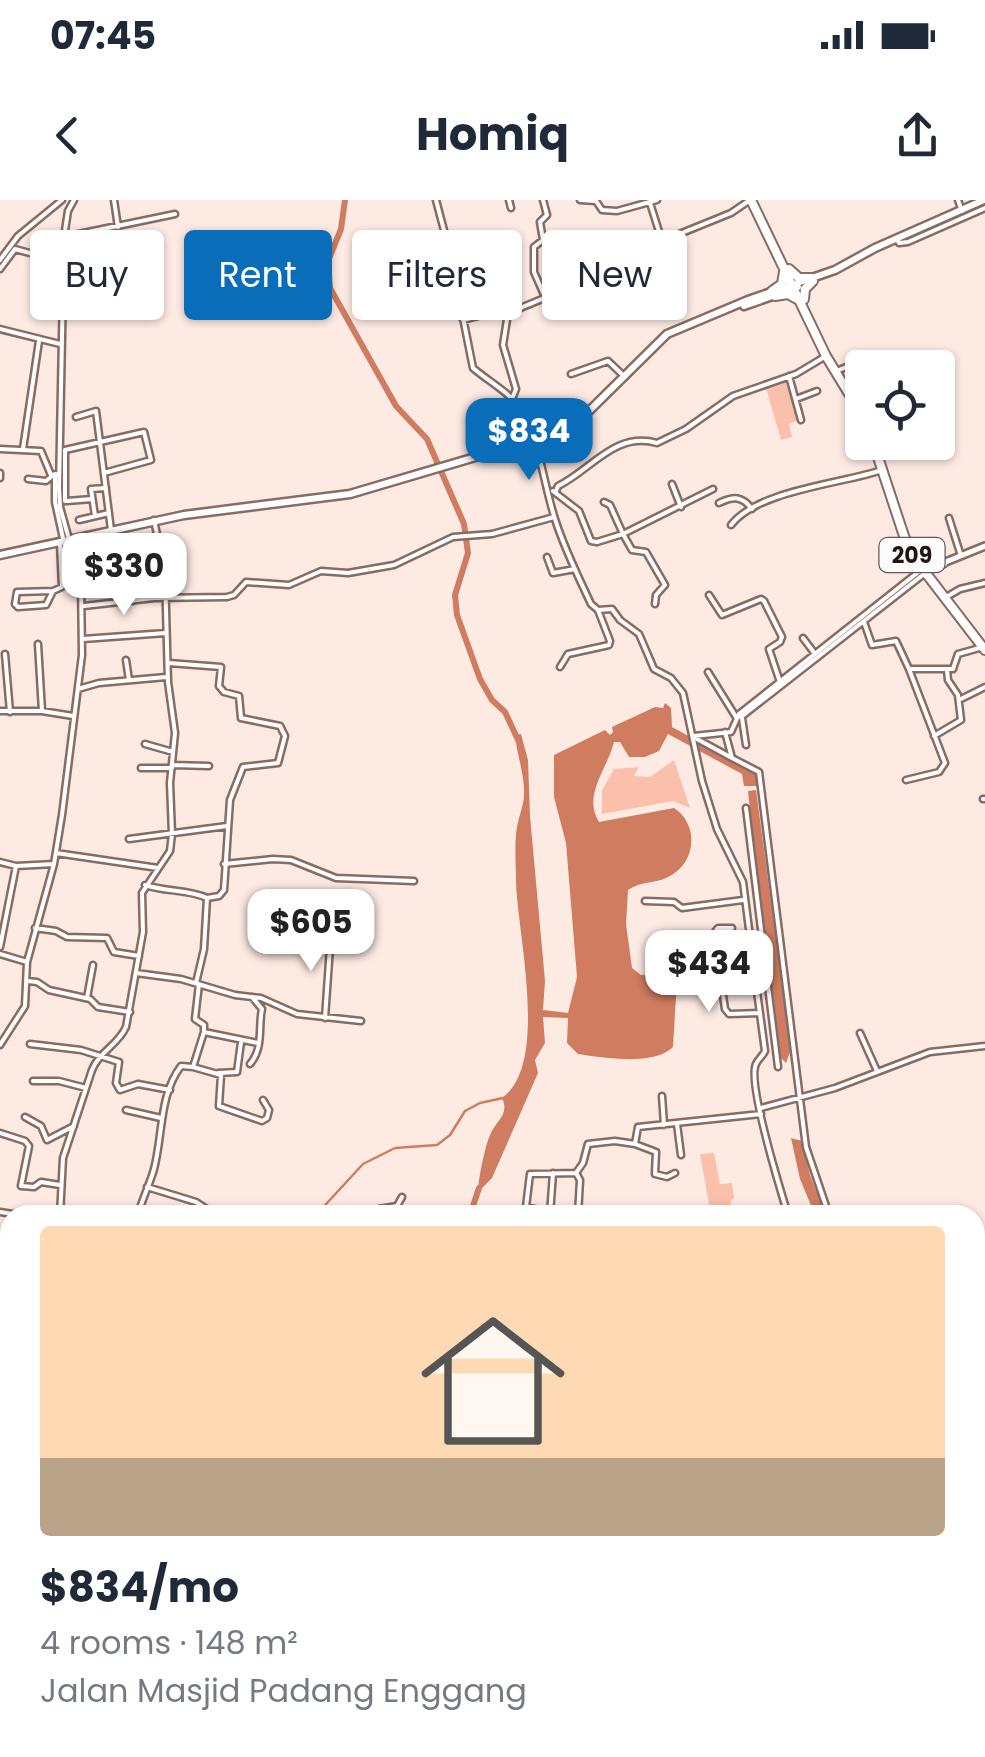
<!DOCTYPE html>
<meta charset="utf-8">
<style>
:root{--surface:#fff;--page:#f2f2f3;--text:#1f2937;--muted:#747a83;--line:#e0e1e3;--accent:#0a6db9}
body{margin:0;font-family:Poppins,sans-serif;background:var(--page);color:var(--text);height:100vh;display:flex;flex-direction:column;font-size:38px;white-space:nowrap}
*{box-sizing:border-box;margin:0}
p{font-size:32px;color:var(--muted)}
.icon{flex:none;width:55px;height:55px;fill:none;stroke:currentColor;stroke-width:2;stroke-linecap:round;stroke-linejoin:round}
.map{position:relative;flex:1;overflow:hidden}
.sheet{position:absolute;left:0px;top:1005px;width:985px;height:552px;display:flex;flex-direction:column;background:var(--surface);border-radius:30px 30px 0 0;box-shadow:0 2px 8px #0004}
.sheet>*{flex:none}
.guide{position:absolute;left:30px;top:30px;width:925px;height:90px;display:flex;gap:20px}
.controls{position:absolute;left:845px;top:150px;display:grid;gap:20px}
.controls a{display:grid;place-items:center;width:110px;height:110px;border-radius:10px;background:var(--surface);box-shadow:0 2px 8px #0004;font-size:50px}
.price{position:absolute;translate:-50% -85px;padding:0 22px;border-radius:20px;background:#fff;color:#222;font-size:32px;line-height:65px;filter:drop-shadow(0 2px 5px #0008)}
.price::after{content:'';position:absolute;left:50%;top:60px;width:30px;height:22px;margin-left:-15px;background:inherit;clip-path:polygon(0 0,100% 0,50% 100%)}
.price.selected{background:var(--accent);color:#fff}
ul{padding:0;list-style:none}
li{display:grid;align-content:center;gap:20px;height:530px;padding:0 40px}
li+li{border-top:2px solid var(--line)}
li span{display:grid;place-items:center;height:310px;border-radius:10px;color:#555}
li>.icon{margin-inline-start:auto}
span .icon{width:180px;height:180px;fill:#fffc;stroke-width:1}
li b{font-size:42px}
.tag{padding:0 35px;border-radius:10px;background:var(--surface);box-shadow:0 2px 8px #0004;font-size:35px;line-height:90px}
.tag.selected{background:var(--accent);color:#fff}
.status{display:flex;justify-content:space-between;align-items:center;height:70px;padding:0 50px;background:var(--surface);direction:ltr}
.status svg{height:28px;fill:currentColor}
header{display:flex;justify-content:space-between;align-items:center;height:130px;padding:0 40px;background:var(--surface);font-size:45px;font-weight:700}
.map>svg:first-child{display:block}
.green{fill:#fbc0ac}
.water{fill:#cf7c60}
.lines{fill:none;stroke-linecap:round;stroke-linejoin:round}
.stream{stroke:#cf7c60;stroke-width:2.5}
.river{stroke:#cf7c60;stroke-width:6}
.minor-casing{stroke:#886c63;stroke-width:9}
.tertiary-casing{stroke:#886c63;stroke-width:10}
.secondary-casing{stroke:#886c63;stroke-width:11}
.primary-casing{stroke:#886c63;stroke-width:12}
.minor{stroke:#fff;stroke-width:4}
.tertiary{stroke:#fff;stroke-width:5}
.secondary{stroke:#fff;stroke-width:6}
.primary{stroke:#fff;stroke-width:8}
.labels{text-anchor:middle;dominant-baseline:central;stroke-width:10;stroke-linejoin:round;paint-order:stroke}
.shield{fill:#fcfcfc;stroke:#625a58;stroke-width:2.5}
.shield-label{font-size:22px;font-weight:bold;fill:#201511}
</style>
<div class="status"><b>07:45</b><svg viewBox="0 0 49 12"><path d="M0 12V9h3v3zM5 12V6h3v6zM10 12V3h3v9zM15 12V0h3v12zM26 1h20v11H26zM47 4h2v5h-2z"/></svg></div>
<header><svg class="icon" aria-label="back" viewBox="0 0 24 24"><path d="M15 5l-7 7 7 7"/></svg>Homiq<svg class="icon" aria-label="share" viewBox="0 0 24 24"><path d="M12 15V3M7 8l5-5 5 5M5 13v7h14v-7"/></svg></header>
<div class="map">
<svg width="985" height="1557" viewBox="0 0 985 1557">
<rect width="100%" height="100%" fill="#fdeae3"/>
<!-- green -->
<path class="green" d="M783 180H789L799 220 789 224 792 237 781 240 766 188Z
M674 560 690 608 673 601 602 614V590L614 569 639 567 634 576 650 577Z
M276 695 320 703 319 725 303 729V740L286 736 288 713 274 711 271 699Z
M714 953 720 984 732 983 734 999 731 1000 730 1009 710 1010 700 954Z"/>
<!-- water -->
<path class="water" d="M665 503 671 508 672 527 758 574 759 586H744L742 574 668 534 659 551 645 557H629L620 542H614C608 568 582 595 599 622L674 608C700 625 696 664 668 677 655 684 640 681 628 690L626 724 632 768 641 775 672 774 677 780 673 847C654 866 604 858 578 854L567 843 568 818 543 817 545 843 535 860 538 873 492 978 478 992C478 980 485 946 490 935 496 920 510 915 502 898 550 864 517 732 516 681 516 663 514 644 517 627 519 616 523 607 524 596 525 575 517 556 515 535L521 534 528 560 530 616 545 781 543 810 568 813 577 777 566 643 554 597V555L605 530 610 535 613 532 612 527 655 507 663 508Z
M756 590 789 836 790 852 786 863 781 858 749 601 748 591Z
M791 938 802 941 810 975 826 1015H815L800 979Z"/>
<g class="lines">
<!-- stream -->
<path class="stream" d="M10 50 20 37 52 11
M316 1015 363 964 395 948 437 945 450 935 465 911 480 903 503 898"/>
<!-- river -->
<path class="river" d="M345 0 341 29 328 61 330 88 396 206 427 239 464 324 468 353 455 395 457 415 480 479 492 500 505 512 519 542
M470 1015 479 988
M0 1419 10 1412"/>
<defs>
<path id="minor" d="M114 0 118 27
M436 0 451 57 473 168C488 181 509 192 520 208 540 241 543 282 555 319 564 348 578 376 591 404L598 410 610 441 609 445 568 454 560 467
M509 0 511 8
M543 0 547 15 540 22 543 40 534 47V72L545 97
M580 0 596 1 602 10 617 11 657 0
M958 0 962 11
M650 3 662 41
M64 37 175 14
M897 39 899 43 908 42 985 8
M451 57 496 43
M0 60 18 36 62 0
M0 69 15 49 37 55
M463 120 494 112 507 113
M0 129 60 144
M839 170 871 157
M571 174 608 161 625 177
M789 176 801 220
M512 199 516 189 503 145 508 113 642 58 662 41 731 13 750 0
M796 199 817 191
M76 217 96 211 111 330
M0 249 41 251 51 275 59 274
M23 249 39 141
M65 250 144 232 151 260 104 273
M65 251V301
M0 273V278
M55 274V302L64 343
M28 279 46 281 51 277
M672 284 681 307
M553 291 579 311 591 341 597 342 623 334 632 350 646 352 665 385 656 395 655 404
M556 291 558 286C591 270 615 231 657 243L686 229 733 196 796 174 826 156
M67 301 92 299
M604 302 610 305 623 334 713 289
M719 303C734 296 742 296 752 309
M95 316 91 289 106 288
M949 318 961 356
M79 320 109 313
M731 325C758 290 841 284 882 270
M547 357 553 373 575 369
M53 391 46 405 18 407 15 404 17 392 53 391 62 387 60 344
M709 395 722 415 761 399 764 401 782 437 780 442 769 449 780 482
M948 396 960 389 985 383
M133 401 134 375
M84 406 154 398 227 397 234 395 246 382 289 385 321 371 348 373 394 365 453 337 492 334 554 317
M598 410 612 409 620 420 639 434 654 469 671 478 683 493 702 581 717 629 743 682 750 737 760 764 756 784 765 851C763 856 758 859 756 864 747 882 781 992 788 1015
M864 422 872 445 896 441 909 469
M803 438 815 454
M83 439 166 433
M38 444 42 511
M5 454 10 512
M126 460 129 480
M169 463 221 467 219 486 224 492 239 496 241 518 280 526 285 536 278 563 243 567 230 600 224 690 219 696 207 698 204 749 196 783
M708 472 736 517
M78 489 99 483 166 477
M959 500 985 487
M0 511H42L73 516
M741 517 924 374
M742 518 746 545
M725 532 732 558 759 572 806 947 829 1015
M694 536 731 532 739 514 921 370
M934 536 961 520 958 495 948 480 947 470
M697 539 732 558
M145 544 173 552
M172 565 209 566
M141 568H172
M906 580 939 572 945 563 909 469H953L958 454 983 447
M983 599H985
M746 608 778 867
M129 639 227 626
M56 653 158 668
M0 662 16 666 54 664
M224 664 273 659 291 660 336 678 414 681
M145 685C165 692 189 689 207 698
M645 701 674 702 682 708 743 700
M35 728 56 731 67 737 107 738 114 752 139 756
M732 728H718L714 733 725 809 729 814 760 813
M286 739 330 747 325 818
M0 747 16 666
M0 754 27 762
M719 765 759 760
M136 773 181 779 235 795 261 798 297 814 361 821
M27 781 37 782 49 790 90 799 98 807 130 812
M199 784 195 819 204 825V832L258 843
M87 798 93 765
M204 832 193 867 221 875 219 906 262 921 267 918 269 910 263 900
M860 833 877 871
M30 844 81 850 119 862 116 883 120 890 138 884 170 890
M0 845 25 806 27 762 54 664 62 615 82 455 81 382 60 307 59 288 64 37 68 11 74 0
M250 864C264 848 258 827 262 809L252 797
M218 873 237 872 241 842
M33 881H59L86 888
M662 896 664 925
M761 908 835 888 930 852 985 846
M126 910 161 918
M25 917 41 926 47 940 74 926
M677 924 681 955
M0 933 25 941 29 946 21 986 34 987 41 982 60 985
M635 944 656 952 655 974 667 977 675 973
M576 973 580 980 578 1015
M147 987 196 1002 216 1015
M60 1010 74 1015
M0 1012 19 1015
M551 1013 526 1007 530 974 576 973 583 963 588 944 615 941 635 944 638 927 761 914
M550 1014 553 973
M60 1015 63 958 92 870C99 852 118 845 126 827L143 732 142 693 170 651 172 634 170 583 175 533 168 482 165 373 154 320
M138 1015C142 999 150 984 154 969 163 935 159 895 181 866L193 867
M371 1015 379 1009 397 1006 402 997
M695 1015 726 1011 742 1015
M777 1015 787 1013
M3 1103 10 1122
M0 1153 10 1150
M975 1168 985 1169
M0 1177 10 1175
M0 1190 4 1209 0 1214
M976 1231 985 1249
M0 1247 10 1281
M975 1258 985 1252
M10 1287 5 1293 10 1303
M0 1401 10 1396
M975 1408 985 1410
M975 1433 984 1410
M975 1458 985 1460
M44 1548 45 1557
M666 1548 678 1555
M752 1548 775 1557
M884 1548 885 1557
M945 1548 973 1557
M186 1549 212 1553
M242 1557 246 1548
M264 1557 270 1548
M723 1557 725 1548
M748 1557 752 1548"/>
<path id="tertiary" d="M943 363 985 346
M0 1546 10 1526
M493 1548 530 1557
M538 1557 550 1552
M552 1557 556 1548"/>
<path id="secondary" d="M744 106 798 87
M0 355 184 315 350 294 533 240 565 227 587 213 667 134 748 100 835 70 875 48 984 0
M912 1548 914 1557"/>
<path id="primary" d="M751 0 826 156 862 215
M789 69 799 78H811
M772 91 782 84 784 72
M775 96 788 94 797 99
M804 99 805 89 813 81
M873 242 904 336 915 359 985 450
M921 362 933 365 943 363
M0 1094 10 1095
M0 1099 10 1101
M975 1222 985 1223
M975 1228 985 1229"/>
</defs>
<!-- minor casing -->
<use href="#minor" class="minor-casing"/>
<!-- tertiary casing -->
<use href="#tertiary" class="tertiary-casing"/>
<!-- secondary casing -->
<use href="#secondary" class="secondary-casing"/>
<!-- primary casing -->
<use href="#primary" class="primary-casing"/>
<!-- minor -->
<use href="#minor" class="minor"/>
<!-- tertiary -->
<use href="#tertiary" class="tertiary"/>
<!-- secondary -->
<use href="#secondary" class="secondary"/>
<!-- primary -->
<use href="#primary" class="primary"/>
</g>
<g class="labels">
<!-- shield labels -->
<rect class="shield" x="879.5" y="338" width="65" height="34" rx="8"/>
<g class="shield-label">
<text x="912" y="355">209</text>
</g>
</g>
</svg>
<div class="controls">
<a><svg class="icon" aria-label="locate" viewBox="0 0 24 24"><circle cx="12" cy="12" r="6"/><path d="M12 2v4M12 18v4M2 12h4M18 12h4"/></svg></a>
</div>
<b class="price selected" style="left:529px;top:283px">$834</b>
<b class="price" style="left:124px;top:418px">$330</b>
<b class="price" style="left:311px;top:774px">$605</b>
<b class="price" style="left:709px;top:815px">$434</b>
<div class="guide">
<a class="tag">Buy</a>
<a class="tag selected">Rent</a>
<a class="tag">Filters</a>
<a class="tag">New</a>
</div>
<section class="sheet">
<ul>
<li><span style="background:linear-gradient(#ffd9b3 75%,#b9a48a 0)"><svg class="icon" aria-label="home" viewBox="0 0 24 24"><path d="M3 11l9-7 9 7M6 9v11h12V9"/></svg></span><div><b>$834/mo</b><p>4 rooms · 148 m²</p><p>Jalan Masjid Padang Enggang</p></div></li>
</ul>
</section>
</div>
